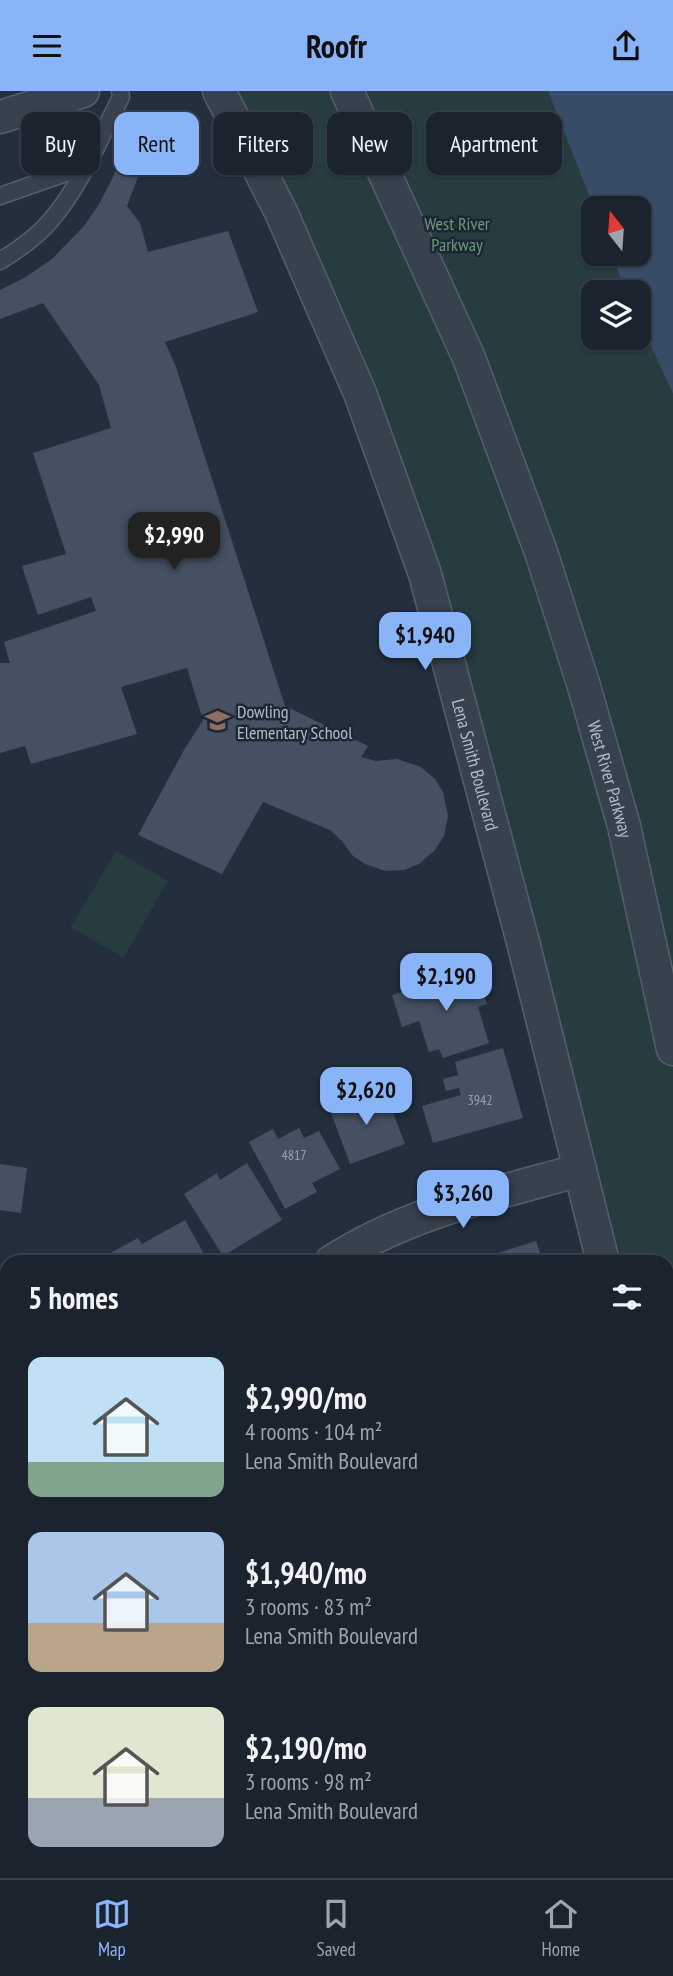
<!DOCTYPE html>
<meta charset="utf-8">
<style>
:root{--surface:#1b232e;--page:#282f3a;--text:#f1f3f6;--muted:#a0a4aa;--line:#39404a;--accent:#8ab4f8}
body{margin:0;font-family:"PT Sans Narrow",sans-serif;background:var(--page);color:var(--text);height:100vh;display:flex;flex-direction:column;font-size:26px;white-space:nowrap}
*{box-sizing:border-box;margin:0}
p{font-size:23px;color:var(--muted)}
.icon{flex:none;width:38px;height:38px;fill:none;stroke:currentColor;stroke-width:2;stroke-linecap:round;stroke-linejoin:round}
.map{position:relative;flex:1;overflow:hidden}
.panel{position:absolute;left:0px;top:1164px;width:674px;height:625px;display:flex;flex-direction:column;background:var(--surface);border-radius:21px 21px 0 0;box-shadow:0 2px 5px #0004,0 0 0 2px var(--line)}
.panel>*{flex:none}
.top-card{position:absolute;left:21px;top:21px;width:632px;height:63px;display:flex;gap:14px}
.needle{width:46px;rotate:343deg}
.fabs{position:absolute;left:581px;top:105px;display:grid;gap:14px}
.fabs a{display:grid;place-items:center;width:70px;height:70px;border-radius:14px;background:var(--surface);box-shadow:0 2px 5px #0004,0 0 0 2px var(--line);font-size:35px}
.price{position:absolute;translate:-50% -60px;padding:0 16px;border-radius:14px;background:var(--accent);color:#111;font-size:23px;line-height:46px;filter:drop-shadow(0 2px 4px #0008)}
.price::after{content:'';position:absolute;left:50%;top:42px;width:21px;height:16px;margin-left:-10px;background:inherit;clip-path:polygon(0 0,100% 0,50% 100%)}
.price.on{background:#222;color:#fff}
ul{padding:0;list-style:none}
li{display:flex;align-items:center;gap:21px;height:175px;padding:0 28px}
li span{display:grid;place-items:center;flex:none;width:196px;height:140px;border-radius:14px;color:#555}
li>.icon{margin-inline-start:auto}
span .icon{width:84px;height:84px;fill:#fffc;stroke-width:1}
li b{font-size:30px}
h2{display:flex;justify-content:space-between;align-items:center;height:84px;padding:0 28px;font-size:30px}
.pill{padding:0 24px;border-radius:14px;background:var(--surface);box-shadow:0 2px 5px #0004,0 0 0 2px var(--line);font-size:24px;line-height:63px}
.pill.on{background:var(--accent);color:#111}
header{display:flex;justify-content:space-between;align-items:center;height:91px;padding:0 28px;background:var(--accent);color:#111;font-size:32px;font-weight:800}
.tab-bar{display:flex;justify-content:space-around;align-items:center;height:98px;border-top:2px solid var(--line);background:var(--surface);font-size:19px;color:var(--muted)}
.tab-bar a{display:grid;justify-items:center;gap:4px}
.tab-bar .on{color:var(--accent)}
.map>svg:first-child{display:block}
.green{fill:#263c3f}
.water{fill:#394c67}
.building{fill:#455162}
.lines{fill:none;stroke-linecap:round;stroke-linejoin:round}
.lane-casing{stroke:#565f6c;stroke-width:19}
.street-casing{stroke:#565f6c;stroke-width:35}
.lane{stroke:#38414e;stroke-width:16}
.street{stroke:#38414e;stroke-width:32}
.labels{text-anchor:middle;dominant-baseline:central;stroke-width:5;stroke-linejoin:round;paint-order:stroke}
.number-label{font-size:14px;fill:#98a1af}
.park-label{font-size:18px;fill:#6b9a76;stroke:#1d2633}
.poi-label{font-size:18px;fill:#b4bcc9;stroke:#1d2633;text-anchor:start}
.street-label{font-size:18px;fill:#b4bcc9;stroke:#1d2633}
</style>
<header><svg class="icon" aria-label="menu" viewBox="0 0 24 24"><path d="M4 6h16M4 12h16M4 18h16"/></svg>Roofr<svg class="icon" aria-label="share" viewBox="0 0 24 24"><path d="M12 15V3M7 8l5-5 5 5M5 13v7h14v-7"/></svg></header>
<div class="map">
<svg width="673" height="1787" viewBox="0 0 673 1787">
<rect width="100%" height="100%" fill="#242f3e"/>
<!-- green -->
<path class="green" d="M237 0H548L594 117 593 163H611L626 201H593V247H639V229L673 303V1377L667 1353V1171H620L539 847 441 478 376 296 296 114Z
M116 760 168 790 123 867 71 836Z"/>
<!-- water -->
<path class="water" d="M548 0H673V303L639 229V201H626L611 163H639V117H594Z"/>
<!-- building -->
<path class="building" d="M124 53 148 59 127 115 140 132 148 161 228 140 258 221 165 251 176 276 285 615 368 655 361 666 376 670 397 668 421 676 435 688 443 701 448 725 444 745 435 759 419 773 404 779 385 780 365 773 352 764 342 750 330 739 263 711 222 783 138 744 184 659 203 629 187 577 121 596 137 643 31 673 25 655 0 662V572H10L4 551 96 520 91 506 38 524 22 475 66 463 33 362 111 337 99 294 43 212 0 228V199L26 186 52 168 84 135 99 113 114 84Z
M476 877 487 913 478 916 489 952 443 967 439 958 429 961 419 930 402 936 392 904Z
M503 957 523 1027 433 1052 422 1015 461 1004 459 997 446 1000 443 988 458 984 455 971Z
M351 1002 355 1015 386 1003 405 1053 350 1073 327 1011Z
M299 1037 304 1047 319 1040 340 1078 312 1092 317 1101 285 1118 249 1051 273 1038 278 1048Z
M247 1072 282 1129 223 1165 184 1103 217 1082 220 1089Z
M0 1073 27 1077 21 1122 0 1119Z
M185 1129 205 1165 193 1171H117L112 1161 138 1147 142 1153Z
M536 1150 543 1171H472V1170Z
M7 1320V1404L0 1401V1334Z
M673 1621V1701L667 1703V1624Z
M0 1628 7 1637V1665L0 1671Z
M673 1709V1758L670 1750 667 1752V1711Z
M81 1782H129L133 1787H74Z
M492 1782H527L529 1787H484L483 1784Z"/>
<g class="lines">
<defs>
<path id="lane" d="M0 105 86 75
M0 170C18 159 37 146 51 129 80 96 101 45 121 6L120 0"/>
<g id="street">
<path id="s1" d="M219 0 281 121 360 302 425 483 523 851 603 1171"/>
<path id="s2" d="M347 0 469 267 541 461 583 592 624 735 673 958"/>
<path d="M0 26 83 0"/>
<path d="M331 1171C406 1122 495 1103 580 1079"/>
<path d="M0 1227 7 1229"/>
<path d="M667 1420 673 1437"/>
<path d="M0 1526 7 1519"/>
<path d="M395 1782 401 1787"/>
<path d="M243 1787 250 1782"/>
</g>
</defs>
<!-- lane casing -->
<use href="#lane" class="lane-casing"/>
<!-- street casing -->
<use href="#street" class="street-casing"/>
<!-- lane -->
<use href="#lane" class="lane"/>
<!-- street -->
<use href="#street" class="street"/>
</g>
<!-- icons -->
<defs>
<symbol id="school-bare" viewBox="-9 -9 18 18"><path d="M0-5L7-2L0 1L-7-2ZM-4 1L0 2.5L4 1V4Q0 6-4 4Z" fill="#8d6e63" stroke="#1d2633" stroke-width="2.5" paint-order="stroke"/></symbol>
</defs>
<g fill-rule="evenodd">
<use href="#school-bare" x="200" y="612" width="35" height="35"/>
</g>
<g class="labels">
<!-- number labels -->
<g class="number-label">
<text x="480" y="1009">3942</text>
<text x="294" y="1064">4817</text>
</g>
<!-- park labels -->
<g class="park-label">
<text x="457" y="132">West River<tspan x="457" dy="21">Parkway</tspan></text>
</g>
<!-- poi labels -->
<g class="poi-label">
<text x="237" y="620">Dowling<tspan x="237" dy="21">Elementary School</tspan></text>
</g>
<!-- street labels -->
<g class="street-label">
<text stroke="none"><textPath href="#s1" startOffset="723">Lena Smith Boulevard</textPath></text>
<text stroke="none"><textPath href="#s2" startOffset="738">West River Parkway</textPath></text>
</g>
</g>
</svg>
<div class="fabs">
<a><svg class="needle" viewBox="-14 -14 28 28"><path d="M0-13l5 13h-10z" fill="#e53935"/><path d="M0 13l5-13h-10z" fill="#a0a4aa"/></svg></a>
<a><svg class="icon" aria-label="layers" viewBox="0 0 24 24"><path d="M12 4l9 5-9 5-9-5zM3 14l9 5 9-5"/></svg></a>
</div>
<b class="price on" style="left:174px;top:481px">$2,990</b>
<b class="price" style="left:425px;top:581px">$1,940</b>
<b class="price" style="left:446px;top:922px">$2,190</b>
<b class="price" style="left:366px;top:1036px">$2,620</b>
<b class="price" style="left:463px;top:1139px">$3,260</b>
<div class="top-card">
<a class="pill">Buy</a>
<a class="pill on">Rent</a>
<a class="pill">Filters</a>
<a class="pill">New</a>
<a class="pill">Apartment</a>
</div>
<section class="panel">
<h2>5 homes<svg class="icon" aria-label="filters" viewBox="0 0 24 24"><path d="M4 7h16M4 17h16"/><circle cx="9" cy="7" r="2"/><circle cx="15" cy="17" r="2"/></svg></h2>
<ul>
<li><span style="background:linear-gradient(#bfe0f5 75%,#7fa58c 0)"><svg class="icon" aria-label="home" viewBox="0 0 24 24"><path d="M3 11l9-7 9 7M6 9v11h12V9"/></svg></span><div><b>$2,990/mo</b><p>4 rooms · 104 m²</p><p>Lena Smith Boulevard</p></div></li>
<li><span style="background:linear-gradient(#a9c7e8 65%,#b9a48a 0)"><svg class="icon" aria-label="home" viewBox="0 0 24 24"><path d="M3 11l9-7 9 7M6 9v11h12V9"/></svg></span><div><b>$1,940/mo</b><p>3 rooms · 83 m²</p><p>Lena Smith Boulevard</p></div></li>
<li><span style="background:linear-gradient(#dfe7d0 65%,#9aa5b1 0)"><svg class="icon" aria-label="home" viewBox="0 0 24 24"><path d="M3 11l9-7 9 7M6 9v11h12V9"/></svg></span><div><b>$2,190/mo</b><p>3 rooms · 98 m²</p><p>Lena Smith Boulevard</p></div></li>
</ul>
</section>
</div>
<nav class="tab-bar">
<a class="on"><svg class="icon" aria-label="map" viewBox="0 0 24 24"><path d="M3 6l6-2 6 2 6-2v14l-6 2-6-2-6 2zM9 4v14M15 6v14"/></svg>Map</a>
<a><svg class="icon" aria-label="saved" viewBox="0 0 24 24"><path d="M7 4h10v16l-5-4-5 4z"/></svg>Saved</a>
<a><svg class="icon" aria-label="home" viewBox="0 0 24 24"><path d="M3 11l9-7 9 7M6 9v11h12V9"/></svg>Home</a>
</nav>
